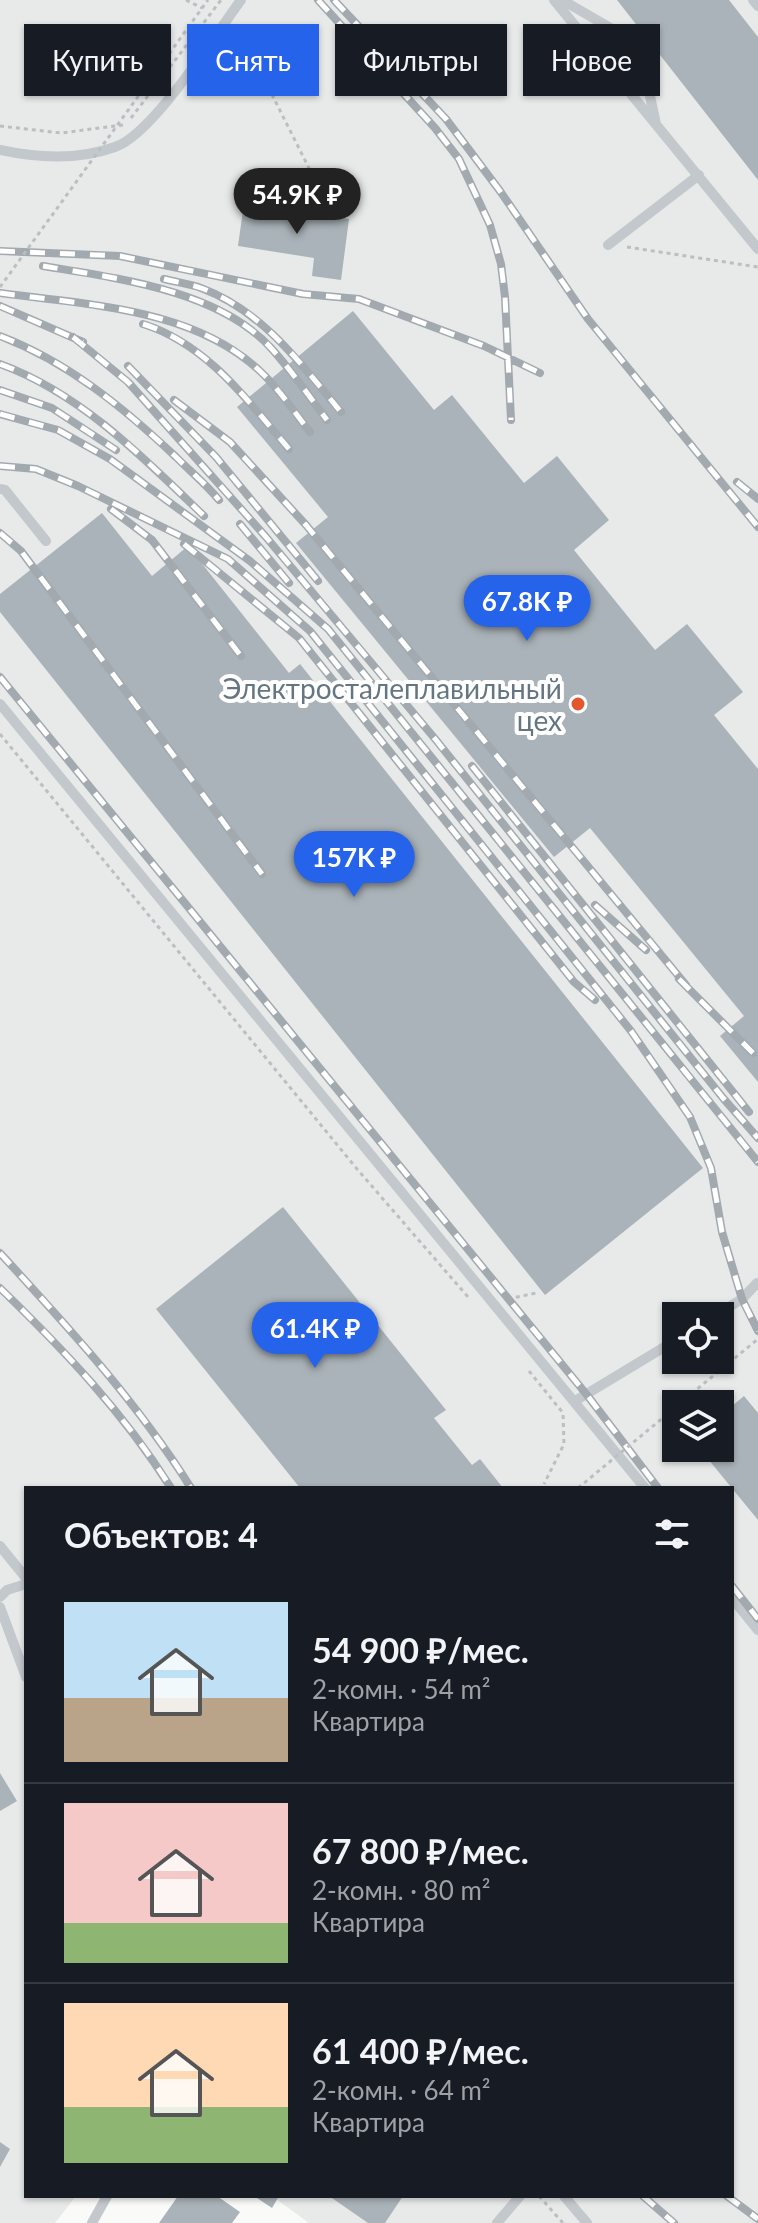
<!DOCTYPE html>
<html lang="ru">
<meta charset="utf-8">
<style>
:root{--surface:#171b24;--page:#242831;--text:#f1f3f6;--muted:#9ea1a6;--line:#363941;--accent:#2563eb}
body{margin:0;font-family:Lato,sans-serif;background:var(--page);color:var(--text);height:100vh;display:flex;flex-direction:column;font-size:30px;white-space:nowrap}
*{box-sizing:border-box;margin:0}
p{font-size:26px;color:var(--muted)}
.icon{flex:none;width:44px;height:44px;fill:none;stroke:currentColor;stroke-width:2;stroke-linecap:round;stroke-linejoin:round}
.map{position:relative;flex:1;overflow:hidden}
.details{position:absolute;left:24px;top:1486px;width:710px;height:712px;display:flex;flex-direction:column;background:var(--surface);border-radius:0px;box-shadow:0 2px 6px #0004}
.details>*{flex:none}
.banner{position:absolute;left:24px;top:24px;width:710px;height:72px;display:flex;gap:16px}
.controls{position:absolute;left:662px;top:1302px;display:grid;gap:16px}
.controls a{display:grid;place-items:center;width:72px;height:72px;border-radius:0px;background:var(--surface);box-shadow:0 2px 6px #0004;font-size:40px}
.price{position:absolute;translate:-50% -68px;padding:0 18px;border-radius:28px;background:var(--accent);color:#fff;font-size:26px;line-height:52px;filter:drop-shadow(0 2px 4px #0008)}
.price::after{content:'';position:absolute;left:50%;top:48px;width:24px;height:18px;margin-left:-12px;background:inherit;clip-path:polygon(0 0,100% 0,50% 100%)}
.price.active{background:#222;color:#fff}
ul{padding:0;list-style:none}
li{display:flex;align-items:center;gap:24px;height:200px;padding:0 40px}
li+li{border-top:2px solid var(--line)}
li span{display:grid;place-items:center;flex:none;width:224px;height:160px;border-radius:0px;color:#555}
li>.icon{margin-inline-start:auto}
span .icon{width:96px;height:96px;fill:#fffc;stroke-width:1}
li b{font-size:34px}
h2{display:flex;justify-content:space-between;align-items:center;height:96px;padding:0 40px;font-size:34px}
.pill{padding:0 28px;border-radius:0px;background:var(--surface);box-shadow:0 2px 6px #0004;font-size:28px;line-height:72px}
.pill.active{background:var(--accent);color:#fff}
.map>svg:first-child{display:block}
.built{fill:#e8e9e9;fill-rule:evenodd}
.building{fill:#aab3b9}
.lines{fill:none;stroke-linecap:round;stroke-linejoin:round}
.path{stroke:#bbbfc2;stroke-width:3;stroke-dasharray:4 4;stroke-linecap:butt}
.service{stroke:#c3c8cc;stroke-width:10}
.rail-casing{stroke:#a2aab0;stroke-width:8}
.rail{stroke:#fff;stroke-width:5;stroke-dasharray:15;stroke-linecap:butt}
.path-bridge{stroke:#bbbfc2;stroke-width:3;stroke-dasharray:4 4;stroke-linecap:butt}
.poi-dot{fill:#e4572e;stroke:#fff;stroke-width:3}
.labels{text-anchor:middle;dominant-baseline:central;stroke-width:8;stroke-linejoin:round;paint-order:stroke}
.poi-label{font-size:28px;fill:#657683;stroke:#fff;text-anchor:end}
</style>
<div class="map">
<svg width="758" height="2223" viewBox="0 0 758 2223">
<rect width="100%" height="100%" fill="#fafaf8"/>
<!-- built -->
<path class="built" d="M0 0H758V2223H309L272 2196H732V1488H26V2196H76L55 2223H0ZM676 1316H720V1360H676ZM676 1404H720V1448H676Z"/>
<!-- building -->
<path class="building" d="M617 0H729L758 37V180Z
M244 203 349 219 341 280 312 276 314 258 238 246Z
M353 311 434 410 452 395 524 483 557 456 609 520 574 550 655 650 687 624 743 692 714 715 758 769V1082L720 1036 744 1016 590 828 554 857 296 543 328 517 237 407Z
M102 513 152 576 188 546 289 673 300 664 703 1168 545 1295 0 612V594Z
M283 1207 446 1410 434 1418 472 1465 480 1459 503 1488H300L156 1309Z
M744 1396 758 1413V1520L699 1448H720V1416Z
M0 1773 17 1801 0 1811Z
M0 2142 10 2149 0 2167Z
M178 2196H217L240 2212 232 2223H159Z
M254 2196H279L272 2208Z
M329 2196H403L385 2223H368Z"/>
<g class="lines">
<!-- path -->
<path class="path" d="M186 0 202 8
M236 33 244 39 320 190
M131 118 221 0
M0 126 61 133 123 125
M627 247 758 267
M0 734 357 1169 468 1297
M508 1299 536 1293
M529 1371 563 1413 564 1444 544 1484
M679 1404 758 1339
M25 1552H26
M539 2196 563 2223"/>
<!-- service -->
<path class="service" d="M554 0 758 249
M562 0 614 30 644 68 656 124
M753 0 758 6
M0 150C37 158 79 160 115 147 153 134 215 35 241 0
M608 245 699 175
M0 489 5 490 46 541
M0 704 645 1488
M714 1316 742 1299 757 1283 758 1285
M575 1401 676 1340
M0 1546 26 1578
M0 1597 7 1590 26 1584
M732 1598 758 1630
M0 1607 26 1677
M564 2196 587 2223
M92 2223 107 2196
M497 2223 520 2196"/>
<defs>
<path id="rail" d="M318 0 435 128 459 159 490 225 501 264 505 297 511 420
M334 0 446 119 500 191 588 319 758 527
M0 251 120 256 303 294 359 299 484 346 540 373
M43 266C116 278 218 290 271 348 291 370 309 396 327 420
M164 279C176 282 190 284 201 288 263 311 301 364 341 412
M0 293C88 305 197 308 264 375 281 392 295 413 310 432
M0 306 83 342
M143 324C207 344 248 401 289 449
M0 336C68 362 124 408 176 457 190 471 206 484 219 500
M73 337 128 382 266 537 436 740 723 1098 758 1138
M0 364C80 393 144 458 204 516
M128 366 216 457 318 581
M0 390 52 408 116 450
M174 400 230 442 306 525 686 985
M0 414 58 430 110 459 250 561 328 629 758 1162
M0 466 36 469 78 486 228 559 310 631 631 1031 690 1117 711 1168 722 1232 742 1299 758 1331
M737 482 758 499
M111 509 152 540 241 656
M240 524 289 583
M0 533 21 551 262 874
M184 544 299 638 574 982 595 1000
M0 677 587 1395 658 1488
M472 766 749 1112
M595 905 646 950
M679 979 753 1053
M0 1253C69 1328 137 1402 191 1488
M0 1288C64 1350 123 1412 171 1488
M732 1586 758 1619
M643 2196 674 2223
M727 2196 758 2219"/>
</defs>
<!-- rail casing -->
<use href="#rail" class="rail-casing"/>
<!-- rail -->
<use href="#rail" class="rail"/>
<!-- path-bridge -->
<path class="path-bridge" d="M0 287 208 0
M578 1488 676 1407"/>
</g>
<!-- markers -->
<circle class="poi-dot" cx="578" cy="704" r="8"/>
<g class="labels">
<!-- poi labels -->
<g class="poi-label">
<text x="562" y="688">Электросталеплавильный<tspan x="562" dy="32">цех</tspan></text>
</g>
</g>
</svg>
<div class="controls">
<a><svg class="icon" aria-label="locate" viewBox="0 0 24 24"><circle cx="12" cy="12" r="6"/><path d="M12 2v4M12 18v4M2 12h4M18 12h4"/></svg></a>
<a><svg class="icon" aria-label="layers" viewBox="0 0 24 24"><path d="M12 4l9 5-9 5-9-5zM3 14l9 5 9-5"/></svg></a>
</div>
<b class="price active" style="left:297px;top:236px">54.9K ₽</b>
<b class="price" style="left:527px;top:643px">67.8K ₽</b>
<b class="price" style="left:354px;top:899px">157K ₽</b>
<b class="price" style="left:315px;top:1370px">61.4K ₽</b>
<div class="banner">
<a class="pill">Купить</a>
<a class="pill active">Снять</a>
<a class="pill">Фильтры</a>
<a class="pill">Новое</a>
</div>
<section class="details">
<h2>Объектов: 4<svg class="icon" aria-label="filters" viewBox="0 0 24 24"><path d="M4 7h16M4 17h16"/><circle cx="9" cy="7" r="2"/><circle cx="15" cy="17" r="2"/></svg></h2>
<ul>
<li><span style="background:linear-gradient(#bfe0f5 60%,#b9a48a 0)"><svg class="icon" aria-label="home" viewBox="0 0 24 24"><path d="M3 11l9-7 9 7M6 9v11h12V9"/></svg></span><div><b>54 900 ₽/мес.</b><p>2-комн. · 54 m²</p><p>Квартира</p></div></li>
<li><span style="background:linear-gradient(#f6c9c9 75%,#8fb573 0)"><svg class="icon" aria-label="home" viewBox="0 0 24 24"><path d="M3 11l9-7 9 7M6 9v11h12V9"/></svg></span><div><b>67 800 ₽/мес.</b><p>2-комн. · 80 m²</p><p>Квартира</p></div></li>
<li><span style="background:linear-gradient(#ffd9b3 65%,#8fb573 0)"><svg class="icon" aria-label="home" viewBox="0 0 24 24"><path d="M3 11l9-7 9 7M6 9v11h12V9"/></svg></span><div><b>61 400 ₽/мес.</b><p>2-комн. · 64 m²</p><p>Квартира</p></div></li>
</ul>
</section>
</div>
